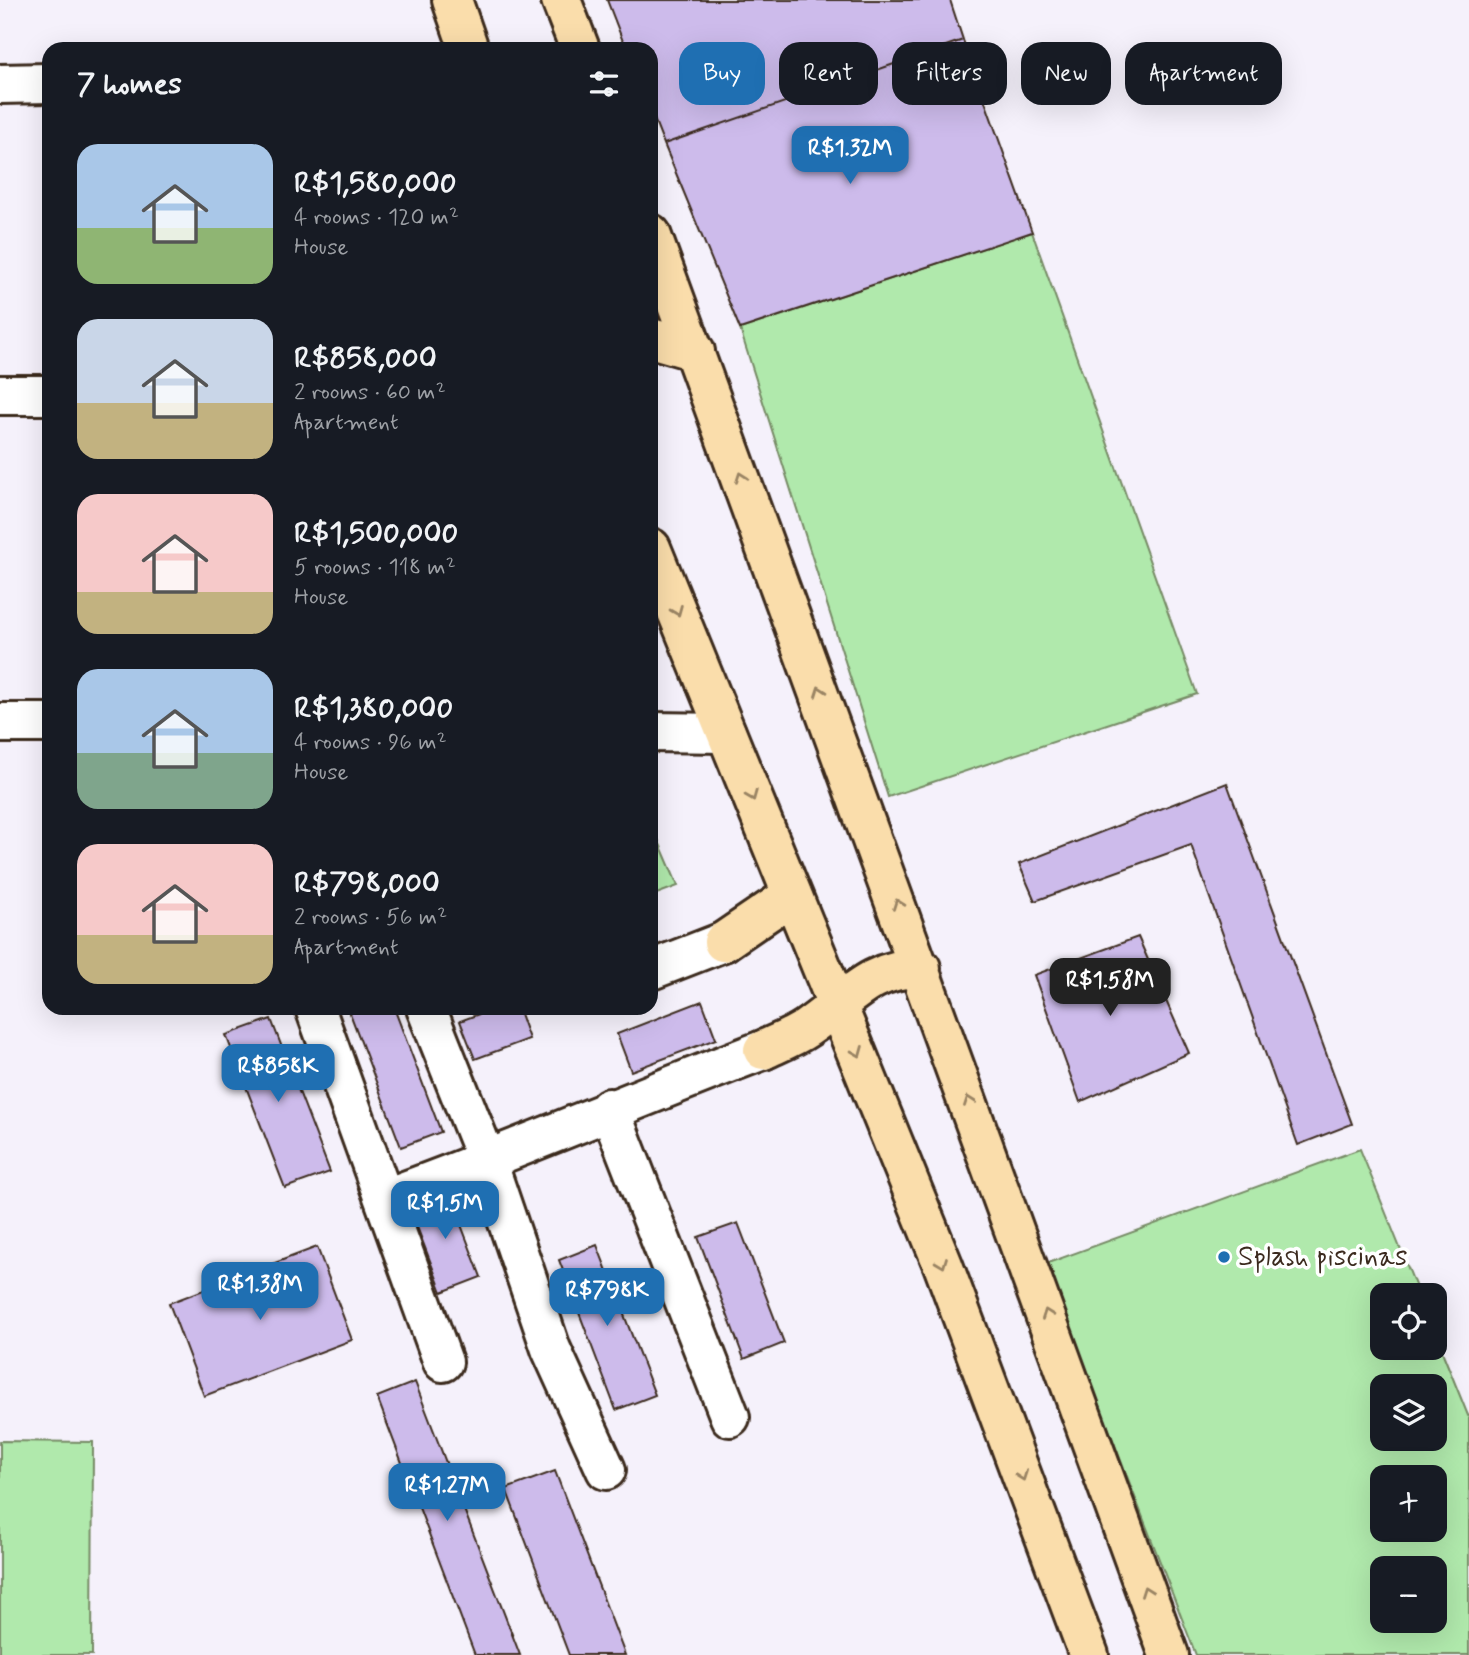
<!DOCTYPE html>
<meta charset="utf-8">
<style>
:root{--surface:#171b24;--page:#242831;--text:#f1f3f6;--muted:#9ea1a6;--accent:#1f6fb2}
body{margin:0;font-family:Mynerve,sans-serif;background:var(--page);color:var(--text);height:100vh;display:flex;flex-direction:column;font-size:26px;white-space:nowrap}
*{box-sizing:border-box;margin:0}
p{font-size:23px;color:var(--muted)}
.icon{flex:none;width:38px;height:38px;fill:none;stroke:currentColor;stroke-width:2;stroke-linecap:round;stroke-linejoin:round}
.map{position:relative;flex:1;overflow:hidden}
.details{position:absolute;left:42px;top:42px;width:616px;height:973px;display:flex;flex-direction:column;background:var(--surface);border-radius:21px;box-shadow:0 7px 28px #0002}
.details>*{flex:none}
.banner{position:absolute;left:679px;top:42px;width:665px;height:63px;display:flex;gap:14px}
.buttons{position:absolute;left:1370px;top:1283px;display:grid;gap:14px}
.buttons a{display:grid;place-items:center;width:77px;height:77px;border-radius:14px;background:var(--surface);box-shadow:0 7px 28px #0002;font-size:35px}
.price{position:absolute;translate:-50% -60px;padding:0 16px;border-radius:14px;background:var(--accent);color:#fff;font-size:23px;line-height:46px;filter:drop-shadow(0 2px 4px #0008)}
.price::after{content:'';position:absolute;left:50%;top:42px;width:21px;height:16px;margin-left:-10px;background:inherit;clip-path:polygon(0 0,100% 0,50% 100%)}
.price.selected{background:#222;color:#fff}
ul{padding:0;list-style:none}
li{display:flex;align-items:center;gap:21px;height:175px;padding:0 35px}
li span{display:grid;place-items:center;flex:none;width:196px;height:140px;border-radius:21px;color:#555}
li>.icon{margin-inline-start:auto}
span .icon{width:84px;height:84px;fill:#fffc;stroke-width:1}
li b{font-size:30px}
h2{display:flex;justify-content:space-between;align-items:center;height:84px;padding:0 35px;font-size:30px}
.pill{padding:0 24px;border-radius:21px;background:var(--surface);box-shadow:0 7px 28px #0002;font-size:24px;line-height:63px}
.pill.selected{background:var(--accent);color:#fff}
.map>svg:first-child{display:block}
.green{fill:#b0e9ac;stroke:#768a65;stroke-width:2;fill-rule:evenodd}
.building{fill:#cdbbeb;stroke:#3b2a1e;stroke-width:2}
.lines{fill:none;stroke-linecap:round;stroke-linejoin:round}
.minor-casing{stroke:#3b2a1e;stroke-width:44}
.highway-casing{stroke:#3b2a1e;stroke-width:44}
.minor{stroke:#fff;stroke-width:38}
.highway{stroke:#faddab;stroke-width:38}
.oneway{stroke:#9a8464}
.poi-dot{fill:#1f6fb2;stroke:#fff;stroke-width:2.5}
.labels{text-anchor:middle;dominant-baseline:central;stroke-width:7;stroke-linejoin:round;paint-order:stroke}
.poi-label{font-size:28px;fill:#3b2a1e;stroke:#fff;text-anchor:start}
</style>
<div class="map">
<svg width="1469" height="1655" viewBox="0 0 1469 1655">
<rect width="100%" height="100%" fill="#f5f1fb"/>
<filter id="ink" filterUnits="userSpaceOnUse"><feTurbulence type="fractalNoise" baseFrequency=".0143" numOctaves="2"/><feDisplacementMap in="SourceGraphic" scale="14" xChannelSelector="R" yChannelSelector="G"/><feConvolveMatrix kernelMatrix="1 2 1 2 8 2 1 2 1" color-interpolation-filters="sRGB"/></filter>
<g filter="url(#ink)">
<!-- green -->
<path class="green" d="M1032 232 1197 694 888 797 740 329Z
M651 823 678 886 651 896Z
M1360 1149 1419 1295H1382V1348H1435V1334L1469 1418V1655H1196L1045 1264ZM1382 1386H1435V1438H1382ZM1382 1477H1435V1530H1382ZM1382 1568H1435V1620H1382Z
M0 1441 93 1442 92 1655H0Z"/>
<!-- building -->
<path class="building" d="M607 0H950L963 40 664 144 651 111V49H626Z
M963 40 1032 232 740 329 664 144Z
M1227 783 1352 1124 1298 1145 1191 845 1035 901 1019 864Z
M1138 937 1189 1053 1080 1102 1034 975Z
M702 1001 716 1039 631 1071 617 1034Z
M348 1008H394L441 1132 401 1147Z
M495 1008H518L529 1039 475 1059 460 1021Z
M271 1019 330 1172 285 1188 226 1035Z
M448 1191 481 1277 442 1292 409 1206Z
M738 1223 784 1343 744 1359 698 1237Z
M597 1245 655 1395 616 1410 559 1260Z
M317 1247 352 1340 204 1396 169 1303Z
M415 1382 520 1655H475L377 1397Z
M555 1471 625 1655H569L506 1489Z"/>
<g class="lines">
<defs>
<path id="minor" d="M0 84 49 83
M0 395H49
M0 723H49
M651 732 726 733
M651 970 723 942
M315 1008 443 1362
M426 1008 487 1161 551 1349 606 1470
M609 1108 730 1417
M386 1198C513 1152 637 1098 763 1050"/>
<path id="highway" d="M452 0 469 49
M561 0 580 49
M651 234 1169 1655
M651 338 695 351
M651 548 943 1265 1089 1655
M723 942 792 895
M763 1050C778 1043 794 1037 807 1028 847 1001 870 967 921 968"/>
</defs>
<!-- minor casing -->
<use href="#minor" class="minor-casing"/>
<!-- highway casing -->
<use href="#highway" class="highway-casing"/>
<!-- minor -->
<use href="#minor" class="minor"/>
<!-- highway -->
<use href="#highway" class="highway"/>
</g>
<!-- one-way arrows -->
<defs><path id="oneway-chevron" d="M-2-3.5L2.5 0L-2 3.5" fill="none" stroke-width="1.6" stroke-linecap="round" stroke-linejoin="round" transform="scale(1.75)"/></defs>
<g class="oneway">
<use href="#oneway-chevron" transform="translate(741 477) rotate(-110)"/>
<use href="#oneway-chevron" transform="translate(677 611) rotate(68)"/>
<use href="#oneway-chevron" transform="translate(820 691) rotate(-110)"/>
<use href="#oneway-chevron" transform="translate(752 796) rotate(68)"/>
<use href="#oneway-chevron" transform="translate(898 904) rotate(-110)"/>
<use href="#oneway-chevron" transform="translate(858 1052) rotate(68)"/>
<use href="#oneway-chevron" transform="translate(969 1101) rotate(-110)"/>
<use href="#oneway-chevron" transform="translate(942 1263) rotate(69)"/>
<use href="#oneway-chevron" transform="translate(1047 1314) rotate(-110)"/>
<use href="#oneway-chevron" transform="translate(1022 1476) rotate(70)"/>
<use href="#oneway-chevron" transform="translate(1146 1591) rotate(-110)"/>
</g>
</g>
<!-- markers -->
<circle class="poi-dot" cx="1224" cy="1257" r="7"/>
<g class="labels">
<!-- poi labels -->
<g class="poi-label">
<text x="1238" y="1257">Splash piscinas</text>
</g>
</g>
</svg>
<div class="buttons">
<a><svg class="icon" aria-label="locate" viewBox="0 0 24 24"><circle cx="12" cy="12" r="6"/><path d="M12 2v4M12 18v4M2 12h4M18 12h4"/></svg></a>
<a><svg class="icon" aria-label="layers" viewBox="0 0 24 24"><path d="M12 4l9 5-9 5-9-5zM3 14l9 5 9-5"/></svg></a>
<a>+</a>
<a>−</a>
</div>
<b class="price" style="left:850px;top:186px">R$1.32M</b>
<b class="price selected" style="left:1110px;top:1018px">R$1.58M</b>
<b class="price" style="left:278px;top:1104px">R$858K</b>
<b class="price" style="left:445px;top:1241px">R$1.5M</b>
<b class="price" style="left:260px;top:1322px">R$1.38M</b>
<b class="price" style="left:607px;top:1328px">R$798K</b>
<b class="price" style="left:447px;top:1523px">R$1.27M</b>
<div class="banner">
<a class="pill selected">Buy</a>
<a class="pill">Rent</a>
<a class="pill">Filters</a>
<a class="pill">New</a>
<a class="pill">Apartment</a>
</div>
<section class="details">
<h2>7 homes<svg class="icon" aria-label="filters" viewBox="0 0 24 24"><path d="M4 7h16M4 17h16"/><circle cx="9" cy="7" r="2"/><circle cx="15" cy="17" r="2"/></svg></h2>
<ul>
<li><span style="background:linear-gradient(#a9c7e8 60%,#8fb573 0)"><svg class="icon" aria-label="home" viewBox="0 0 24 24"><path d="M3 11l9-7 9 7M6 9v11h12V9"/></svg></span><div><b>R$1,580,000</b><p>4 rooms · 120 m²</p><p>House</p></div></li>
<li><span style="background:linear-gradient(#c9d6e8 60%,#c2b280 0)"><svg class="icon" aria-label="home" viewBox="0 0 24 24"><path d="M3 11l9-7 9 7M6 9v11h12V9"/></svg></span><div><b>R$858,000</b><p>2 rooms · 60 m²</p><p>Apartment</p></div></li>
<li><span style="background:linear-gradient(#f6c9c9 70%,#c2b280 0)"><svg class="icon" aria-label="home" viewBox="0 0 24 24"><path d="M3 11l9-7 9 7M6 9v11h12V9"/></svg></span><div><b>R$1,500,000</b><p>5 rooms · 118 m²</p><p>House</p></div></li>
<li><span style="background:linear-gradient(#a9c7e8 60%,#7fa58c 0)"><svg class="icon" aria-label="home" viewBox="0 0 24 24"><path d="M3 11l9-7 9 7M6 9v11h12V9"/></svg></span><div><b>R$1,380,000</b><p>4 rooms · 96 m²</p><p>House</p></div></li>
<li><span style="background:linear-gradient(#f6c9c9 65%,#c2b280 0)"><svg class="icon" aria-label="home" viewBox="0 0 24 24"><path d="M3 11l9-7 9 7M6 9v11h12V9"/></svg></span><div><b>R$798,000</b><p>2 rooms · 56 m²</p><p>Apartment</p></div></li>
</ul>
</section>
</div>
